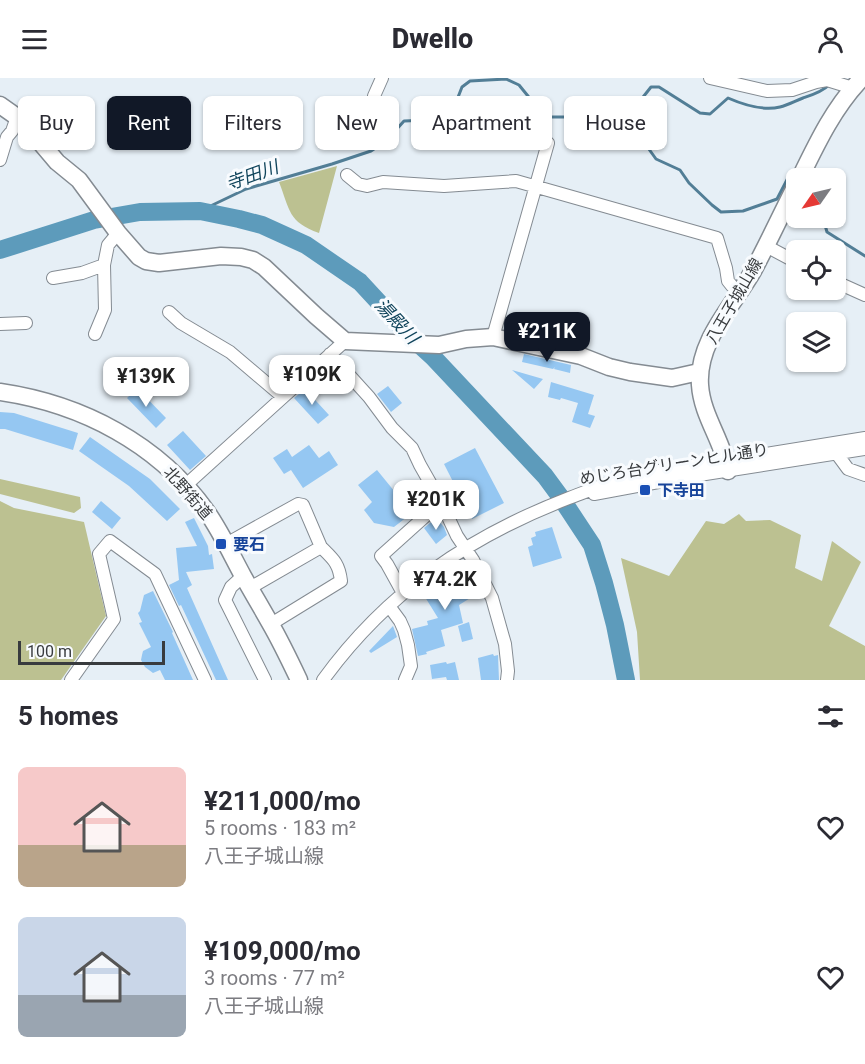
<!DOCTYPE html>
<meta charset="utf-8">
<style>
:root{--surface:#fff;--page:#f2f2f3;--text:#2b2b33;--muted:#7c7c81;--accent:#111827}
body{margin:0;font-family:Roboto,"Noto Sans JP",sans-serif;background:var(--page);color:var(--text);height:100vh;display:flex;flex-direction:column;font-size:22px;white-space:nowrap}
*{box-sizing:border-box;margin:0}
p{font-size:20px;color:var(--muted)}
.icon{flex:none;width:33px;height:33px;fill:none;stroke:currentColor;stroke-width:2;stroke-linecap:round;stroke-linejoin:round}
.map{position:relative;height:602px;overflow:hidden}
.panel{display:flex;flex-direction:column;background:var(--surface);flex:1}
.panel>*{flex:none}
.guide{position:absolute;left:18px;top:18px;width:830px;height:54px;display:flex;gap:12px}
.needle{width:39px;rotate:236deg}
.fabs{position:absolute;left:786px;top:90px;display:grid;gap:12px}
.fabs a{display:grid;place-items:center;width:60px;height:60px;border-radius:9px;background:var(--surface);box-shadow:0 2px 4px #0004;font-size:30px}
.scale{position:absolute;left:18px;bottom:15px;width:147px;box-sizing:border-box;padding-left:6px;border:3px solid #383b3e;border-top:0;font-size:16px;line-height:21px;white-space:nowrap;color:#383b3e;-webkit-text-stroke:4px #f8fbfe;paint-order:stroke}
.price{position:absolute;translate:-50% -51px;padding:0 14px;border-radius:12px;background:#fff;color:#222;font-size:20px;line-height:39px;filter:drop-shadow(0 2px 3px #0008)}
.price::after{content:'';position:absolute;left:50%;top:36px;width:18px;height:14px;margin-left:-9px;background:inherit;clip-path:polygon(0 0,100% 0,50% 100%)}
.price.current{background:var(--accent);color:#fff}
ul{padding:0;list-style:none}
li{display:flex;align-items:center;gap:18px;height:150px;padding:0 18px}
li span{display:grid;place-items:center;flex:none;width:168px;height:120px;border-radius:9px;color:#555}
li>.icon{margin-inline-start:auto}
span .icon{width:72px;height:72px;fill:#fffc;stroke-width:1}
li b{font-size:26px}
h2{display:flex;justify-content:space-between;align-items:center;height:72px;padding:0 18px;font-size:26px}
.tag{padding:0 21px;border-radius:9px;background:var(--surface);box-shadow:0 2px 4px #0004;font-size:21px;line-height:54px}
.tag.current{background:var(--accent);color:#fff}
header{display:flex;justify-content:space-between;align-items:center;height:78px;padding:0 18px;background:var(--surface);font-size:27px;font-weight:800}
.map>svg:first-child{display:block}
.green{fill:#bcc191}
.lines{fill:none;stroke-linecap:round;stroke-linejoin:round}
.stream{stroke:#527e96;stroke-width:3}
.river{stroke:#5d9bbb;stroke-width:18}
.building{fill:#95c7f2}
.minor-casing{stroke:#848b92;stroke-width:14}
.major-casing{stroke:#848b92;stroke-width:19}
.minor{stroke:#fff;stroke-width:12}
.major{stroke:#fff;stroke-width:16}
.transit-dot{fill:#1a4fb4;stroke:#f8fbfe;stroke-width:2}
.labels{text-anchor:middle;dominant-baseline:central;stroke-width:6;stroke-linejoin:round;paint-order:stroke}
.street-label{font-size:16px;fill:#383b3e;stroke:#f8fbfe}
.transit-label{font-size:16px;font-weight:bold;fill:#164399;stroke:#f8fbfe;text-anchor:start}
.water-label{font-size:18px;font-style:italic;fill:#11455c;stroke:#f8fbfe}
</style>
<header><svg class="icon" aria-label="menu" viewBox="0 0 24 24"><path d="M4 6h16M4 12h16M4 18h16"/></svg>Dwello<svg class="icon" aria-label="person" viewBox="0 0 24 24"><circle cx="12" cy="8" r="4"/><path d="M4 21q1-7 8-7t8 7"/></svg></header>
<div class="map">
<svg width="865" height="602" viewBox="0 0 865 602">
<rect width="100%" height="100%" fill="#e6eff6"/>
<!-- green -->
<path class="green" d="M337 88 319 155C288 144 290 132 279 104Z
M0 401 80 419 81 430 74 435 0 416Z
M0 423 14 430 84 444 106 538 61 602H0Z
M739 436 746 443 770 442 801 457 795 490 822 503 832 463 861 484 829 548 865 568V602H640L637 554 621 480 669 498 706 443 724 446Z"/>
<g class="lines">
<!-- stream -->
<path class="stream" d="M636 28 651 9H659L700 35 710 36 728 20C744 27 763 33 780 29 788 27 795 23 803 20 812 17 822 14 829 7
M200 133 246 111 332 86 371 73 386 63 404 43 430 42 448 37 453 32 462 9 470 3 506 1 519 7 545 39H583L612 33 630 28H636L640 38 641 51 646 67 656 81 680 92 689 105 712 127 721 134 743 133 777 121 790 96 794 98
M823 140 827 154 865 178"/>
<!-- river -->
<path class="river" d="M0 172 94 142 140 134 200 133 239 141 262 147 306 167 360 204 409 257 433 279 545 398 559 417 592 467 604 505 615 547 626 602"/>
</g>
<!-- building -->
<path class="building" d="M524 276 571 287 570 295 554 291 555 289 553 291 522 284Z
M512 292 543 301 534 311Z
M551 304 594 317 588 336 595 338 590 350 572 344 578 325 561 320 560 322 548 319Z
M388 308 402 325 391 334 377 316Z
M137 310 166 340 156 350 127 320Z
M305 311 329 337 318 346 294 320Z
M0 334 14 335 78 355 73 372 5 351H0Z
M183 353 206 378 190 392 167 367Z
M90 359 150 401 180 431 167 443 129 408 79 373Z
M309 367 319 380 329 373 338 387 303 410 291 392 284 396 273 380 287 371 292 379Z
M475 370 504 425 472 441 444 386Z
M377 392 404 425 418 414 428 417 430 421 394 449 374 445 364 432 372 424 358 407Z
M101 423 121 440 112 451 92 434Z
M194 440 208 468 209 477 212 476 214 491 186 494 192 507 187 510 228 602H216L181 527 179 528 169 507 179 502 176 470 197 468 185 444Z
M436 440 444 449 447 457 436 466 424 450Z
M552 449 562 480 533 489 528 469 533 467 531 460 536 458 535 454Z
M467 488 480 514 459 527 463 545 441 552 445 568 426 574 427 576 418 578 412 551 428 547 427 543 438 540 425 519 457 499 455 495Z
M153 513 173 554 172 555 193 602H165L160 592 153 595 145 589 141 582 142 577 143 573 151 569 139 545 142 544 138 535 140 533 144 517Z
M469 544 473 561 462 564 458 548Z
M393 548 397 559 371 575 369 573Z
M493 576 494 578 498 577 499 602H481L478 580Z
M446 584 447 586 455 584 459 602H447L446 599 432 601 430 587Z"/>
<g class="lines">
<defs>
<path id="minor" d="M710 0 767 13 792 12 816 4 827 2 853 10
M374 18 382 0
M0 82 7 59 12 53 17 39
M347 97 358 106 367 108 383 104 444 108 516 103 717 160 726 190 728 203 732 208 740 213
M766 168 796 184
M53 200 82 195 104 187
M836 204 865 217
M169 234 181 245 230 274 283 319
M0 246 26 245
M95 256 105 232 104 187 108 167 118 155
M493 259 548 65
M330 276 369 319 392 350 412 370 420 387 441 424 457 458 473 482 492 520 505 566 508 593 507 602
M834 372 848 391 865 397
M186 407 345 263
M594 416 680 400 865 371
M226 466 298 426 303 427 321 469
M243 498 231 509 225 522 265 602
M250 510 321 469C333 481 339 485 341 503L271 546
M403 515 387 486 381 478 441 424
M389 528 400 543 404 552 408 567 411 588 405 602
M71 602 114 541 99 476 110 463 155 496 205 602
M323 602C387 514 468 459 569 420 591 412 611 403 634 397L865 360"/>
<path id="major" d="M0 27 17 39 35 58 57 84 79 102 118 155 139 179 146 183 159 185 221 178 241 179 253 182 264 189 316 238 345 263 439 267 466 261 493 259 581 278 609 289 630 294 672 300 699 294
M800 100C817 65 834 29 862 0
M0 314C82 326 159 366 207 434 221 454 231 476 243 498 252 514 261 529 270 545 281 564 290 583 299 602
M728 393C723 363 702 338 700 307 697 263 733 228 753 193 768 165 782 135 796 107"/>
</defs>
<!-- minor casing -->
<use href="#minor" class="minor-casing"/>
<!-- major casing -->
<use href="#major" class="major-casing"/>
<!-- minor -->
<use href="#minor" class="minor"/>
<!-- major -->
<use href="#major" class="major"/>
</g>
<!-- markers -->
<g class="transit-dot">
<rect x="639" y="406" width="12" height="12" rx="3"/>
<rect x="215" y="460" width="12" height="12" rx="3"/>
</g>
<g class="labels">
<!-- street labels -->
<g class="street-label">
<text transform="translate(734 223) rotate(-60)">八王子城山線</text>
<text transform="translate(674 386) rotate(-9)">めじろ台グリーンヒル通り</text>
<text transform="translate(188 415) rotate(49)">北野街道</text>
</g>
<!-- transit labels -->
<g class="transit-label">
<text x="657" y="412">下寺田</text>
<text x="233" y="466">要石</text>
</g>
<!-- water labels -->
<g class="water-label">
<text transform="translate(252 97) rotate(-20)">寺田川</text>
<text transform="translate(397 243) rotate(47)">湯殿川</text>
</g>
</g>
</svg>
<div class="fabs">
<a><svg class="needle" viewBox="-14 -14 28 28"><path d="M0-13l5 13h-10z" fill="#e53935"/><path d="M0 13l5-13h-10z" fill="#7c7c81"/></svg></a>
<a><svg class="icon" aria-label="locate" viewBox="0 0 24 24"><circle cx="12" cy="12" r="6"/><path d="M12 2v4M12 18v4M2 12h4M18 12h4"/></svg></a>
<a><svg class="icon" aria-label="layers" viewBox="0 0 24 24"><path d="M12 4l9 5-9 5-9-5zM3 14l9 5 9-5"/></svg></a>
</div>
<div class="scale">100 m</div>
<b class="price current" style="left:547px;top:285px">¥211K</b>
<b class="price" style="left:312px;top:328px">¥109K</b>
<b class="price" style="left:146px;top:330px">¥139K</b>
<b class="price" style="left:436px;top:453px">¥201K</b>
<b class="price" style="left:445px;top:533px">¥74.2K</b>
<div class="guide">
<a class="tag">Buy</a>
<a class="tag current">Rent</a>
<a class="tag">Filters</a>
<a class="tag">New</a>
<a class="tag">Apartment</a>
<a class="tag">House</a>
</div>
</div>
<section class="panel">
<h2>5 homes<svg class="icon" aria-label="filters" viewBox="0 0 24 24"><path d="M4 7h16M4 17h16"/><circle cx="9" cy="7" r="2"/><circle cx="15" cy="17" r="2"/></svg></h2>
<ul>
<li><span style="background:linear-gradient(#f6c9c9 65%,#b9a48a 0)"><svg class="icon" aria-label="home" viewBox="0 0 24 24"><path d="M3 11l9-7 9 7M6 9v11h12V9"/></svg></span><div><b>¥211,000/mo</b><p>5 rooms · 183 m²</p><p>八王子城山線</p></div><svg class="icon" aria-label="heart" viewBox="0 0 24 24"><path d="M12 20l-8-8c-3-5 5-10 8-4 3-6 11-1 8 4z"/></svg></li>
<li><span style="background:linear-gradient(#c9d6e8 65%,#9aa5b1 0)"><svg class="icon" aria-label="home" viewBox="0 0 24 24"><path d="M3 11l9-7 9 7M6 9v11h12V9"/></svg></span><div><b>¥109,000/mo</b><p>3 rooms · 77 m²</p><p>八王子城山線</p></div><svg class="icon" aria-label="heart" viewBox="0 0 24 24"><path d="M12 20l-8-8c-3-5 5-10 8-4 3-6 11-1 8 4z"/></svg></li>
</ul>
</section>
